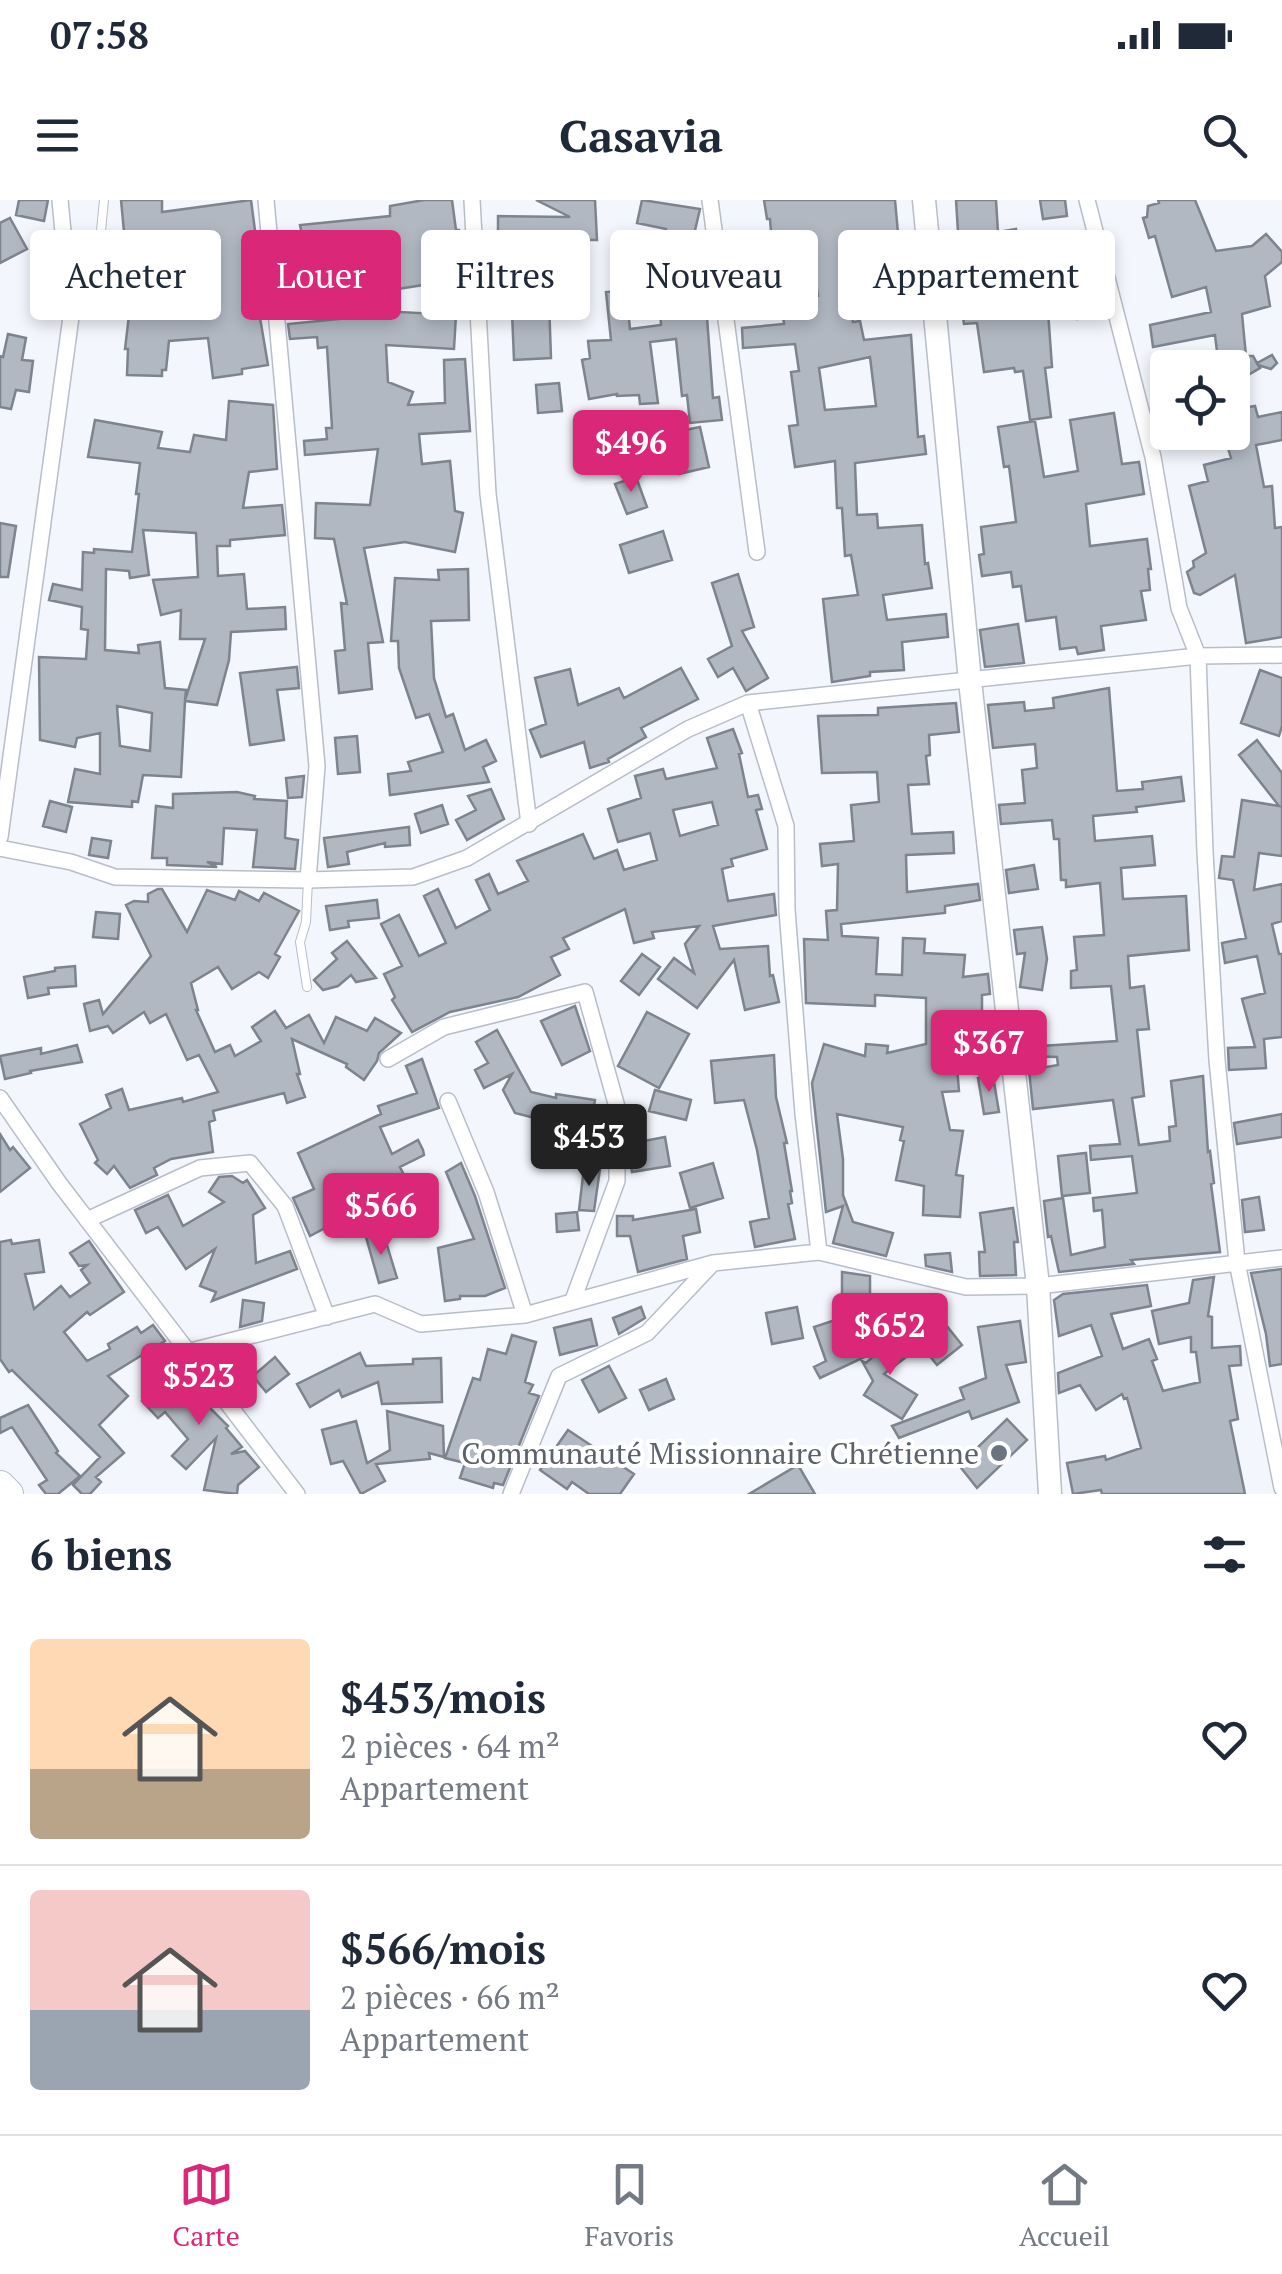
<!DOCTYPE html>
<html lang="fr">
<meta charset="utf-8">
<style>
:root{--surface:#fff;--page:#f2f2f3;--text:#1f2937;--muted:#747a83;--line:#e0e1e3;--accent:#db2777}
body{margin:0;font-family:"PT Serif",serif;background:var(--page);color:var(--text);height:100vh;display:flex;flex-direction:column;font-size:38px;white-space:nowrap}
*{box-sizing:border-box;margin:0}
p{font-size:32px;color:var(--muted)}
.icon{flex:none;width:55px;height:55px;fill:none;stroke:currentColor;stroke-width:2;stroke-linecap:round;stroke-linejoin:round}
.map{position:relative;height:1294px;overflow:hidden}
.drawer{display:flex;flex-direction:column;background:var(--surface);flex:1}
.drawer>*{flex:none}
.top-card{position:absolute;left:30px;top:30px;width:1222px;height:90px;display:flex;gap:20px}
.controls{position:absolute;left:1150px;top:150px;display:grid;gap:20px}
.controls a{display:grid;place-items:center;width:100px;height:100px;border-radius:10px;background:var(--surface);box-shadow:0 5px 15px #0003;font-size:50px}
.price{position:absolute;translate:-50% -85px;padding:0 22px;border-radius:10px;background:var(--accent);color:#fff;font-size:32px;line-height:65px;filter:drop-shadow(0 2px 5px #0008)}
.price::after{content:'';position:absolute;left:50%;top:60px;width:30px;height:22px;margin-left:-15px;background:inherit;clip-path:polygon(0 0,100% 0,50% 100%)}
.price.selected{background:#222;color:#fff}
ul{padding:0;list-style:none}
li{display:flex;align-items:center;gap:30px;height:250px;padding:0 30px}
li+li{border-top:2px solid var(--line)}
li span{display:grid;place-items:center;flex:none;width:280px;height:200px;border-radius:10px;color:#555}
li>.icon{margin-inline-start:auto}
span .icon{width:120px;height:120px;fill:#fffc;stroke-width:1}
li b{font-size:42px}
h2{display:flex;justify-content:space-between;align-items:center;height:120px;padding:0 30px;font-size:42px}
.chip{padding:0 35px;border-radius:10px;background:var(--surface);box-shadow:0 5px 15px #0003;font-size:35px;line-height:90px}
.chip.selected{background:var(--accent);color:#fff}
.status{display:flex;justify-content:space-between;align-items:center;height:70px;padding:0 50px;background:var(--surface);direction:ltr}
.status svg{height:28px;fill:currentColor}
header{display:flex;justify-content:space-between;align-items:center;height:130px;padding:0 30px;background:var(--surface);font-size:45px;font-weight:800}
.menu{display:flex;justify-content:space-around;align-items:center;height:140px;border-top:2px solid var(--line);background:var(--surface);font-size:28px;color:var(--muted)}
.menu a{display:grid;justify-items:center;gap:5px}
.menu .selected{color:var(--accent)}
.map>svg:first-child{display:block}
.building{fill:#b1b8c2;stroke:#7d848d;stroke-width:2.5;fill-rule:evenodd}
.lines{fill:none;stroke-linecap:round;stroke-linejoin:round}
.lane-casing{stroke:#b7bec8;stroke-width:10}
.street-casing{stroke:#b7bec8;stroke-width:18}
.secondary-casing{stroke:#b7bec8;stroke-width:25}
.highway-casing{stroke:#b7bec8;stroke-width:32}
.lane{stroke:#fff;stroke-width:8}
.street{stroke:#fff;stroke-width:15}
.secondary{stroke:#fff;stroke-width:22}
.highway{stroke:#fff;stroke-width:30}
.worship-dot{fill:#6b7280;stroke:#fff;stroke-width:4}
.labels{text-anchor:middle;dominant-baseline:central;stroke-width:8;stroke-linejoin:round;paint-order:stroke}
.worship-label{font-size:30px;fill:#5b616d;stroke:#fff;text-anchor:end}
</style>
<div class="status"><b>07:58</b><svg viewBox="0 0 49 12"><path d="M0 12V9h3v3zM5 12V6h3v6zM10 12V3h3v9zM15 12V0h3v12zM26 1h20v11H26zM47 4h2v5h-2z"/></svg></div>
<header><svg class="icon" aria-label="menu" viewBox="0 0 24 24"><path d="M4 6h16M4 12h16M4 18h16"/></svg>Casavia<svg class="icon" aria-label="search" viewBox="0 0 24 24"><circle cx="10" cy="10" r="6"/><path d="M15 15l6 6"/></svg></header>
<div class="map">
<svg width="1282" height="1294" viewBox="0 0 1282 1294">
<rect width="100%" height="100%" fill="#f3f7fd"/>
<!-- building -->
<path class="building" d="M19 0H48L44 21 16 15Z
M121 0H162V12L251 0 264 99 257 100 268 165 242 169V174L213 178 208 138 169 141 166 170H162V176L127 175 128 149H125L129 115 186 118 185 112 192 111 188 79 129 85Z
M424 0H452L456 30H459L460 69H464V99L457 98 454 149 386 145 388 182 413 192 408 205 445 203 444 160 465 159 470 231 419 234 422 264 450 261 455 311 463 313 455 352 405 342 364 348 383 442 368 443 372 489 339 493 335 451 345 450 341 403 347 404 334 339 315 338 316 303 370 305 378 249 305 255 304 241 327 239 326 228H332L327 147 318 148 317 137 290 139 288 124 348 118V109L435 114 436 83 347 97 341 58 318 61 316 74 310 78 285 80V35H302L300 25 390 16V6Z
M536 0H595L597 40 498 39V16L570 17Z
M642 0 700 9 692 43 702 42 704 69 686 71 700 105 706 104 713 198 719 197 722 220 690 223 687 195 682 196 676 139 650 142 658 203 640 204 639 195 617 196V194L589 199 582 160 590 158 588 141 611 140 606 92 626 90 630 129 661 125 660 109 675 108 665 83 620 88 618 58 667 53 666 29 637 23Z
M764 0H895L898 33 843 40 846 66 898 59 902 88 850 96 853 122 860 121 864 140 911 135 918 237 924 236 926 254 855 263 857 315 877 314 878 328 922 325 925 364 928 363 932 388 883 395 887 420 946 414 948 437 902 442 904 470 870 472V476L832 482 823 399 858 395 851 355 845 356 842 308H837L835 261 795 267 789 226 798 225 791 172 799 171 795 144 743 148 742 128 784 124 781 100 818 96 814 67 774 70 770 19H767ZM870 157 876 206 825 210 819 168Z
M956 0H996L998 32 1016 29 1017 35 1053 32 1057 68 1045 69 1052 167 1045 168 1051 217 1030 220 1023 171 1015 172 1014 168 984 172 977 123 964 124 959 88 991 84 986 50 944 55 942 34 958 32Z
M1040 0H1065L1067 16 1043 19Z
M1158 0H1195L1216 51 1252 46 1266 34 1282 52V62L1265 76 1270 106 1242 114 1246 156H1253L1257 163 1272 155 1277 163 1271 169 1258 165 1260 168 1243 178 1249 207 1255 206 1258 217 1282 212V240L1256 245 1264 287 1272 286 1275 328 1282 327V437L1246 443 1235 375 1200 395 1194 393 1187 372 1194 367 1193 361 1206 353 1189 286 1208 281 1204 265 1231 258 1223 232H1232V168H1219L1215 135 1153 147 1150 125 1211 112 1206 87 1172 97 1155 36 1149 38 1143 18 1147 17 1148 6 1159 3Z
M10 18 27 49 0 63V23Z
M744 47 745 74 731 75 729 48Z
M562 62 564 100H549L551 158 514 160 510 64Z
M785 72 787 88 750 92 748 76Z
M1100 103 1102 117 1077 119 1076 105Z
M8 134 26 138 22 160 33 161 29 192 16 190 11 209 0 207V156L3 157Z
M559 183 562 211 538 213 536 185Z
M229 201 273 205 277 269 249 272 243 308 282 305 285 335 230 340V346H217L218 376 244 374 247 409 285 407 286 429 231 432 229 460 217 505 185 501 181 577 143 575 138 602 132 601V607L68 602 75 569 100 574V533L77 538 75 547 40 540 39 457 86 459 88 430 81 429 82 407 49 400 53 384 82 390 83 352 94 353V349L132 352 139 294H136L140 263 88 257 95 220 162 232 158 248 190 252 194 235 226 240ZM143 330 196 333 198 377 153 380 161 415 181 410 180 439H205L185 500 186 490 165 488 160 442 138 445 139 453 105 450 106 369 129 371 130 378 149 375ZM117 506 152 513 150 551 120 546Z
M1114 213 1122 264 1139 262 1144 294 1086 304 1090 346 1147 339 1151 369H1148L1150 390 1141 391 1146 420 1101 426 1104 450 1078 454 1076 447 1060 449 1056 417 1026 421 1021 386 1013 387 1011 372 982 376 979 355 984 354 981 327 1016 322 1009 266 1004 267 998 227 1035 221 1044 277 1078 271 1070 220Z
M700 227 709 267 679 274 670 233Z
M636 277 647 307 627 314 615 284Z
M0 323 16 326 8 377H0Z
M663 331 672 360 629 373 620 345Z
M468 369 469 420 431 421 434 478 446 517 453 514 465 550 486 540 496 561 483 567 489 582 390 595 388 574 411 571 408 562 443 552 429 514 416 518 399 468 398 441H391L395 378 439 380 438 370Z
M738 374 754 427 742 431 768 478 746 491 733 468 718 477 708 459 732 446 712 383Z
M1018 424 1024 463 985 467 980 430Z
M297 467 299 488 277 490 284 540 250 545 240 473Z
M681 468 698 499 641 528 646 537 608 559 609 562 590 568 584 542 541 557 530 530 546 524 535 478 570 469 578 505 619 488 624 498Z
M1260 470 1282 478V526L1279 536 1241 523Z
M1109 488 1117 591 1143 589 1142 582 1181 577 1184 601 1136 607 1137 612 1093 616 1095 641 1152 636 1155 665 1121 668 1123 699 1186 696 1189 750 1128 756 1130 788 1144 786 1149 829 1137 830 1144 896 1132 898 1139 945 1170 941 1169 927 1176 926 1171 881 1203 876 1208 952 1210 951 1214 983 1211 984 1220 1052 1131 1060 1134 1064 1059 1072 1051 1036 1048 1037 1044 1001 1063 998 1071 1055 1105 1047 1102 1010 1094 1011 1093 998 1137 993 1132 956 1091 960 1090 946 1120 944 1113 900 1033 909 1029 870 1058 865 1057 857 1027 856 1026 847 1117 841 1111 786 1071 788V771L1077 770 1074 737 1104 735 1100 683 1066 687V680H1061L1059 639H1054L1052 620 1001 624 999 605 1025 603 1022 570 1037 568 1035 544 993 548 988 505 1024 502 1025 511 1054 508 1053 498Z
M956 503 959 532 929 535 930 555 926 556 929 584 908 585 912 634 953 632 954 653 906 655 907 692 978 684 980 700 945 706V713L841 724 842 736 878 738 876 774 902 775 903 738 925 739 924 753 965 755 963 777 988 774 990 794 982 795V829H972L971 854H956L959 891 942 892 950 930 963 931 956 975 963 976 960 1017 923 1015 924 986 896 980 904 941 900 940 903 927 837 914 843 959V995L853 1022 893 1033 886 1056 833 1043 843 1006 826 1012 812 883 824 844 865 856 866 844 888 846 887 853 926 844V798L875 795V806L806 803 804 739 828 740 826 711 837 710 838 664 822 666 820 644 854 641 851 605 879 602 877 572 822 573 818 516 878 515V508Z
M733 529 742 553 739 554 748 597 758 595 762 609 756 610 767 649 731 659 733 666 722 669 728 701 774 694 776 715 713 726 720 749 768 746 770 776 773 775 779 802 745 810 734 760 697 808 658 779 674 758 694 773 685 744 699 726 652 732 654 738 634 743 625 709 563 738 569 749 551 757 560 775 518 797 450 812 412 832 392 800 395 797 384 774 402 766 381 724 399 715 419 756 446 743 424 696 438 689 456 728 490 710 476 680 489 674 498 694 528 681 517 661 583 634 594 659 617 650 624 670 657 660 650 633 618 642 608 609 641 598 635 576 663 569 666 579 717 568 707 538ZM712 602 718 625 680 636 673 610Z
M357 536 360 572 338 574 335 538Z
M1257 540 1282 573V656L1259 653 1254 690 1282 684V721L1272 724 1279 754H1282V837L1264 839 1266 868 1229 870 1228 848 1255 847 1242 799 1265 793 1257 756 1225 763 1222 743 1246 738 1233 680 1219 678 1222 656 1234 657 1242 600 1279 606 1239 555Z
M304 576 302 597 288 598 286 578Z
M491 589 504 619 467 640 456 620 476 610 468 596Z
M237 592 255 596 254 599 287 601 285 638 298 640 295 669 253 667 257 630 224 628 222 664 207 662 217 667 167 665V658H152L156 606 173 608V594Z
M50 601 72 607 66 632 43 626Z
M442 605 448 624 421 633 415 614Z
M409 627 410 645 385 647V643L347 652 349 664 328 667 324 638Z
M92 638 111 641 108 658 89 655Z
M1034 665 1038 689 1009 693 1006 670Z
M158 689H162L187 732 207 690 235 700 239 691 259 701 264 693 299 711 275 754 280 757 268 778 259 772 232 789 218 767 191 783 198 810H196L215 852 230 845 235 856 261 841 252 827 275 811 286 828 309 815 324 843 336 817 367 831 375 818 401 833 379 853 377 861 364 880 346 867 347 864 292 839 300 874H297L305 897 287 903 284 893 213 911 215 920 209 922 213 952 171 959 154 968 157 975 130 988 114 966 107 974 95 963 98 960 80 924 111 908 106 895 122 889 129 910 182 898 183 902 218 892 199 855 187 860 166 814 150 823 144 812 113 833 108 826 90 831 84 804 99 800 103 814 151 756 126 705 134 701 148 702V694Z
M377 700 379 718 348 721 349 727 330 730 326 706Z
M96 712 120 714 118 739 93 737Z
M1042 727 1047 759 1042 790 1020 787 1025 753 1017 754 1014 730Z
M347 741 376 778 356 782 351 775 338 786 323 790 314 780 337 759 332 753Z
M642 754 660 767 639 795 621 781Z
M75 766 76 786 48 788 49 794 28 798 24 777 55 771V768Z
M575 806 590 851 562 865 541 821Z
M647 812 689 834 659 888 618 866Z
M497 830 531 892 556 898V894L595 900 582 964 549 959 554 923 515 913 503 890 512 874 484 888 475 870 488 863 476 842Z
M77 845 82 862 30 871 31 873 5 879 0 856 41 848V854Z
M774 855 776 897 787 943H784L792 991H790L792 1003 788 1004 795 1039 755 1047 750 1022 769 1018 757 950 744 900 715 903 711 861Z
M422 859 439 908 380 927 392 954 418 940 423 950 424 955 400 967 412 991 406 994 412 1020 388 1025 366 980 341 991 353 1013 310 1036 293 998 314 989 298 953 381 914 378 906 417 893 406 866Z
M993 876 999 912 984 914 978 878Z
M655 890 691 900 686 920 649 911Z
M1282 914V937L1237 944 1234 923Z
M0 934 10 950 13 947 30 968 0 992Z
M665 937 670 966 632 972 628 944Z
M1086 953 1090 993 1062 996 1058 956Z
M461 963 475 996 505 1088 485 1096H460V1099L445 1101 438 1048 474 1039 446 972Z
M713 963 723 998 690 1008 680 973Z
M584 967 600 969 594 1011 579 1010Z
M232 976 243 983 247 980 265 1008 253 1015 256 1063 290 1051 297 1069 212 1101 216 1092 200 1086 215 1049 186 1069 158 1027 146 1033 135 1010 168 995 183 1026 224 1002 209 992 219 977Z
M1259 997 1264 1030 1245 1032 1242 1000Z
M1013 1008 1018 1042H1014L1016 1075 980 1076 979 1052H985L980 1013Z
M696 1009 700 1032 683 1036 687 1059 638 1072 630 1036H617V1016H633V1020Z
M577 1012 579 1030 557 1032 556 1014Z
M383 1032 397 1078 379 1083 366 1037Z
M11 1040 12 1044 39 1040 44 1072 25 1074 34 1109 61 1086 70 1097 90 1083 81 1070 87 1065 79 1066 70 1053 89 1041 124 1092 90 1115 87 1112 64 1132 87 1161 110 1149 108 1144 137 1127 141 1133 153 1125 165 1141 108 1176 128 1196 99 1225 124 1253 96 1277 101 1282 90 1294H82L73 1285 100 1257 12 1170 9 1172 0 1159V1042Z
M950 1053 952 1072 926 1066 925 1055Z
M1282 1069V1164L1270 1166 1266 1134 1251 1073Z
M842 1072 870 1076V1097L842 1098Z
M1214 1077 1208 1116 1212 1117V1148L1240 1146 1241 1165 1229 1166 1238 1219 1230 1221 1245 1294H1102L1101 1290 1073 1294 1067 1263 1105 1256 1106 1260 1141 1248 1127 1198 1124 1199 1122 1194 1096 1210 1080 1185 1059 1193 1058 1173 1102 1156 1091 1125 1059 1136 1054 1100 1063 1094 1147 1085 1151 1106 1111 1114 1123 1149 1149 1139 1157 1159 1152 1161 1163 1191 1200 1182 1196 1152H1191V1137L1159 1144 1152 1111 1189 1103 1193 1080Z
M243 1100 264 1103 262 1121 240 1127Z
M641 1107 645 1118 619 1134 613 1118Z
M797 1107 803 1138 772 1144 766 1113Z
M591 1119 597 1145 560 1155 554 1128Z
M838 1119 848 1149 865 1141 871 1154 820 1178 814 1167 826 1161 814 1127Z
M942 1120 962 1145 937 1165 917 1140Z
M1020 1121 1026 1162 1006 1165 1019 1202 972 1219 969 1211 899 1238 892 1226 964 1199 960 1188 986 1178 978 1127Z
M899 1133 915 1150 884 1174 917 1195 902 1219 864 1195 873 1181 862 1161 866 1163Z
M512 1135 536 1142 525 1182 533 1185 529 1193 539 1196 503 1285 494 1283 493 1288 460 1278 465 1263 445 1258 473 1178 480 1180 488 1149 506 1154Z
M171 1148 184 1176 190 1172 206 1196 202 1200 228 1226 226 1228 242 1247 231 1254 245 1251 259 1267 238 1285 237 1294 204 1290 216 1238 186 1269 172 1256 188 1239 165 1212 158 1218 142 1201 169 1176 158 1153Z
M360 1153 366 1166 413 1164V1159L441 1158 442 1202 382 1204 378 1182 342 1197 339 1190 310 1207 297 1184Z
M275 1157 289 1174 266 1192 253 1176Z
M609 1166 626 1198 599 1212 582 1180Z
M666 1179 674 1199 649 1210 640 1190Z
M28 1205 58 1251 56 1253 80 1276 58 1294H46L39 1285 47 1280 12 1227 0 1233V1218Z
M387 1211 443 1226 444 1257 429 1253 430 1259 376 1264 385 1281 361 1294 343 1261 331 1264 322 1230 356 1221 367 1263 390 1250Z
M1007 1219 1027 1240 977 1288 954 1259 967 1249 971 1254Z
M568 1230 634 1274 620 1294H589L572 1282 567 1289 540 1270Z
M798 1265 815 1294H749Z"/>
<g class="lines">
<defs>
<path id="lane" d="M75 106 101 31 104 0
M307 787 300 742 306 722 308 680"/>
<path id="street" d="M266 0 317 566 308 680
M472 0 488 294 529 624
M710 0 757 352
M1087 0 1153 257 1179 408 1198 456 1205 652 1217 860 1237 1062 1282 1288
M748 503 786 626 787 710 803 914 819 1052
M0 637 71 117 60 0
M0 648 71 662 115 677 308 680 413 677 467 658 688 529 748 503 1198 456 1282 455
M388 859 444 827 585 792 617 907V981L573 1100
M0 898 59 983 297 1294
M448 901 486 992 525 1115
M87 1020 200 968 250 963 285 1006 327 1117
M187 1152 375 1104 421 1124 525 1115 713 1063 819 1052 966 1087 1038 1086 1282 1058
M511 1294 559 1176 647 1133 713 1063"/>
<path id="secondary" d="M924 0 970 481 1038 1086 1050 1294"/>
<path id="highway" d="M0 1286 8 1294"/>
</defs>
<!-- lane casing -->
<use href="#lane" class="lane-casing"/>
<!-- street casing -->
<use href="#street" class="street-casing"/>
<!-- secondary casing -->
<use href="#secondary" class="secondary-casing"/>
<!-- highway casing -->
<use href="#highway" class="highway-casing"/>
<!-- lane -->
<use href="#lane" class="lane"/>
<!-- street -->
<use href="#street" class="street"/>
<!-- secondary -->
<use href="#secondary" class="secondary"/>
<!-- highway -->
<use href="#highway" class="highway"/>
</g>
<!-- markers -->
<circle class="worship-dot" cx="999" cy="1253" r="10"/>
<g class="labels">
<!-- worship labels -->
<g class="worship-label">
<text x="979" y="1253">Communauté Missionnaire Chrétienne</text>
</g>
</g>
</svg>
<div class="controls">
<a><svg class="icon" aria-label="locate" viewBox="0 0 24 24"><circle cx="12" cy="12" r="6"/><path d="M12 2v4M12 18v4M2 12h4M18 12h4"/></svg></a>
</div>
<b class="price" style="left:631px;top:295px">$496</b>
<b class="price" style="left:989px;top:895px">$367</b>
<b class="price selected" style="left:589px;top:989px">$453</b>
<b class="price" style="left:381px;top:1058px">$566</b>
<b class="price" style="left:890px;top:1178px">$652</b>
<b class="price" style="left:199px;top:1228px">$523</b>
<div class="top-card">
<a class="chip">Acheter</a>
<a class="chip selected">Louer</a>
<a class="chip">Filtres</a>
<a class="chip">Nouveau</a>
<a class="chip">Appartement</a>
</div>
</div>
<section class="drawer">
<h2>6 biens<svg class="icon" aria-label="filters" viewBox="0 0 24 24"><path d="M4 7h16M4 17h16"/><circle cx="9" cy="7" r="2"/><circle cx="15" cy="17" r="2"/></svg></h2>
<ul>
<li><span style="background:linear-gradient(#ffd9b3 65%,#b9a48a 0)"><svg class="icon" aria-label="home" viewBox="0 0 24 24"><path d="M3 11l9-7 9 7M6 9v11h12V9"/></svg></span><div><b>$453/mois</b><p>2 pièces · 64 m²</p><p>Appartement</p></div><svg class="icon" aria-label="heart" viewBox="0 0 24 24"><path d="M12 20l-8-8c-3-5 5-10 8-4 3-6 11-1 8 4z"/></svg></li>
<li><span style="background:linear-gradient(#f6c9c9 60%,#9aa5b1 0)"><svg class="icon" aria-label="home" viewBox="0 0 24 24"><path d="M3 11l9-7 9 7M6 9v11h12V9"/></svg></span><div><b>$566/mois</b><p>2 pièces · 66 m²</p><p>Appartement</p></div><svg class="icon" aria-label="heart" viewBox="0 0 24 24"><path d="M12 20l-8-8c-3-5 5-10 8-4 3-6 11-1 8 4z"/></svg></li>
</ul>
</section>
<nav class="menu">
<a class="selected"><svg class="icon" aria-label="map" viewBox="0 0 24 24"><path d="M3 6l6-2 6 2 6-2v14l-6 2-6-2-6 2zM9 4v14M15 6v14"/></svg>Carte</a>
<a><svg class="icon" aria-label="saved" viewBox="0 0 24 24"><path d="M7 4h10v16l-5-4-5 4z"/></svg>Favoris</a>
<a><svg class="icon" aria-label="home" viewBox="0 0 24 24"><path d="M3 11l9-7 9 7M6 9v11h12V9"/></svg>Accueil</a>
</nav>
